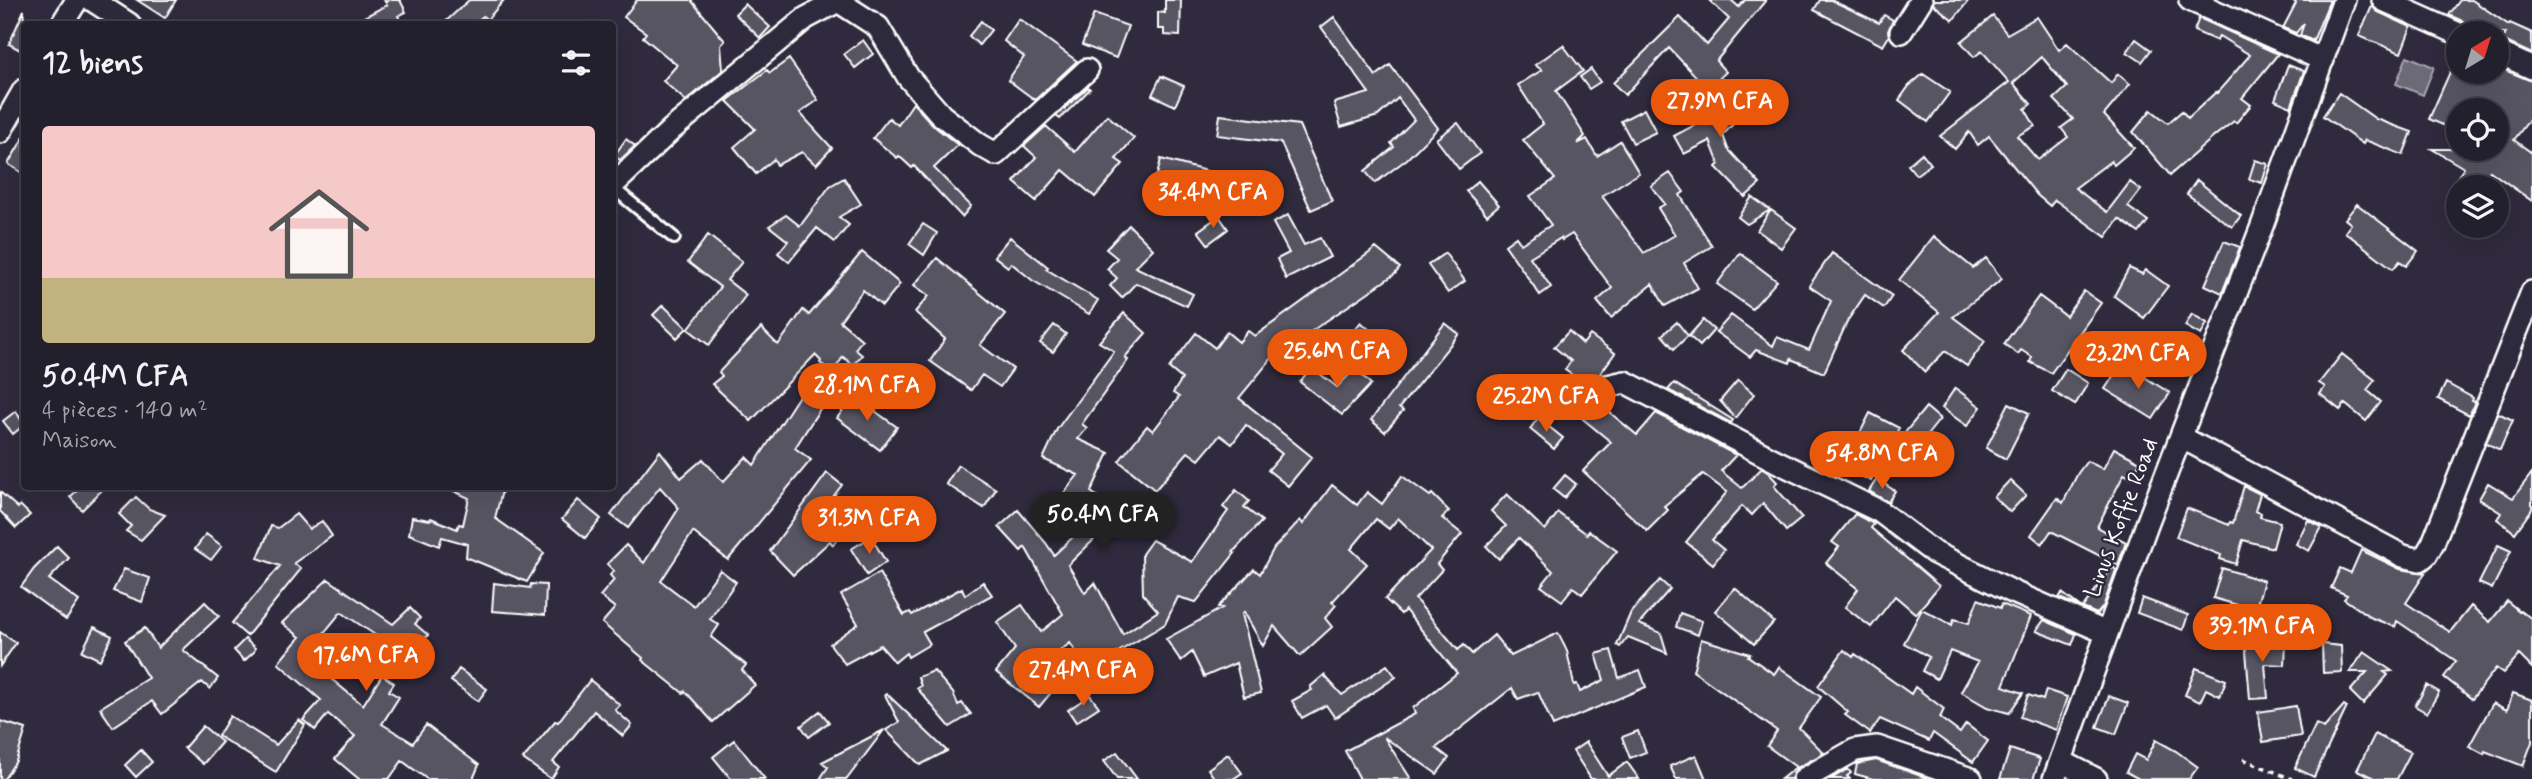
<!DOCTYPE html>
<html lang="fr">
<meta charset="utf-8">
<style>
:root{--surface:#23202e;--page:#2b2836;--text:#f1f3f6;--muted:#a3a3aa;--line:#403e4a;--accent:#ea580c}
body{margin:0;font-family:Mynerve,sans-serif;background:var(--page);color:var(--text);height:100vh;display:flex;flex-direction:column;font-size:26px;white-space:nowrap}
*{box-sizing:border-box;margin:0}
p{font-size:23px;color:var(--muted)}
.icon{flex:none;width:38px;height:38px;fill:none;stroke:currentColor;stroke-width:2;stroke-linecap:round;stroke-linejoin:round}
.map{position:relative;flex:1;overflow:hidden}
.sheet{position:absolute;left:21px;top:21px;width:595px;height:469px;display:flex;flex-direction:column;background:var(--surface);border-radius:7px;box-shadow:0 7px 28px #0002,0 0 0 2px var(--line)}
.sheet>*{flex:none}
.needle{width:46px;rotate:38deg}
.tools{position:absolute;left:2446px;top:21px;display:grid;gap:14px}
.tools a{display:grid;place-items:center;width:63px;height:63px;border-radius:50%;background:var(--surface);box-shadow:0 7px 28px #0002,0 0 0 2px var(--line);font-size:35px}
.price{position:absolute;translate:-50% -60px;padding:0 16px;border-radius:24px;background:var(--accent);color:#fff;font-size:23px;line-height:46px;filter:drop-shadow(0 2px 4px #0008)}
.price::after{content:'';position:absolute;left:50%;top:42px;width:21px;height:16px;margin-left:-10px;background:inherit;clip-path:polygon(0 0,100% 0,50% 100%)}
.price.selected{background:#222;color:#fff}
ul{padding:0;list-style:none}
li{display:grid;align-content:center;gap:14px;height:371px;padding:0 21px}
li span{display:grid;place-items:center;height:217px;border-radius:7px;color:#555}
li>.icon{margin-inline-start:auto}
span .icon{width:126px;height:126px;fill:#fffc;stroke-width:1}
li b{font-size:30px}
h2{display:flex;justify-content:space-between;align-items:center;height:84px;padding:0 21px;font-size:30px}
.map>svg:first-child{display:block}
.water{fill:#6d6a77;stroke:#a7a6ad;stroke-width:2}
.building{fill:#595564;stroke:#fff;stroke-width:2;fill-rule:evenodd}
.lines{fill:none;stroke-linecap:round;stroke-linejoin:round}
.service-casing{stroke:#fff;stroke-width:16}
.minor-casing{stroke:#fff;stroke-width:26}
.path{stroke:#fff;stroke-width:3.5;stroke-dasharray:5 5;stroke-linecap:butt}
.service{stroke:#2f2a3d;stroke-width:10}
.minor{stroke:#2f2a3d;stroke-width:21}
.labels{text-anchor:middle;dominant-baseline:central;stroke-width:5;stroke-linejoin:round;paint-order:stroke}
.street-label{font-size:23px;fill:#fff;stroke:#2f2a3d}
</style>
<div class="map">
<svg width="2532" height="779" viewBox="0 0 2532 779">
<rect width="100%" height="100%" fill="#2f2a3d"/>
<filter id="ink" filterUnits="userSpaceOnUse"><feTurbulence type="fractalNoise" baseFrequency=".0143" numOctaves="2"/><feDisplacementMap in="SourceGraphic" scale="14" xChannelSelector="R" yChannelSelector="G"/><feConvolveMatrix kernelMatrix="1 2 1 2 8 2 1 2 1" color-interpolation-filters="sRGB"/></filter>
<g filter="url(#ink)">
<!-- water -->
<path class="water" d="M2407 56 2434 67 2423 95 2396 84Z"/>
<!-- building -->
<path class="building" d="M137 0H176L165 18Z
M384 0H400L406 12 398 16 402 24H351L387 5Z
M469 0H504L487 20 483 16 474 24H443Z
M637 0H691L725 41 721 45 723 70 686 101 663 81 677 65 643 37 646 33 624 17Z
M1165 0H1181L1180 36 1164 35V29H1158V12L1165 13Z
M1709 0H1731L1739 7 1745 0H1766L1716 61 1726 72 1708 89 1669 48 1625 95 1613 83 1680 17 1707 45 1729 19Z
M1820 0H1831L1879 23 1884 15 1893 20 1888 31 1889 36 1883 46 1814 10Z
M1934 0H1969L1953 20 1933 4Z
M2292 0H2330L2313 41 2300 35 2304 23 2296 33 2283 28 2296 3Z
M2460 0H2472L2509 25 2510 23 2532 33V54L2502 40 2505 33H2474L2465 22 2449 15Z
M745 4 770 27 760 38 735 14Z
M2372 6 2378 12 2411 27 2401 53 2359 36Z
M24 10V52L9 44Z
M1094 14 1128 26 1116 58 1082 45Z
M1993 16 2007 34 2037 17 2059 50 2067 43 2111 83 2118 74 2130 84 2104 115 2134 148 2114 165 2111 161 2075 188 2107 212 2130 182 2141 190 2128 207 2148 221 2139 233 2119 219 2106 237 2055 200 2050 206 2037 195 1989 136 1978 145 1969 132 1955 149 1940 136 2009 82 1982 51 1974 57 1961 42ZM2042 57 2067 87 2054 99 2073 119 2061 128 2068 137 2038 160 2017 136 2035 126 2025 109 2031 104 2013 83Z
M1334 17 1376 76 1390 65 1438 128 1407 159 1375 183 1365 171 1394 147 1391 143 1414 120 1398 98 1378 116 1341 127 1334 103 1369 93 1321 27Z
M2199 18 2278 54 2242 98 2251 105 2236 123 2234 121 2216 135 2170 175 2133 132 2151 110 2168 123 2182 111 2188 118 2216 92 2217 93 2250 55 2219 36 2217 41 2194 31Z
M1019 19 1077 61 1035 100 1008 80 1024 57 1004 41Z
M981 21 991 30 979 45 969 36Z
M2136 39 2151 50 2142 62 2127 52Z
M863 40 873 54 855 68 844 54Z
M1563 45 1583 71 1556 91 1585 136 1577 144 1587 139 1597 156 1620 141 1639 173 1602 196 1644 253 1675 235 1658 208 1665 204 1651 186 1670 173 1684 192 1680 195 1712 246 1684 263 1698 288 1665 306 1652 284 1611 318 1597 301 1612 288 1572 234 1562 240 1561 238 1530 257 1551 287 1540 295 1505 245 1516 237 1521 244 1551 225 1530 196 1555 179 1523 140 1543 124 1518 85 1542 70 1535 65Z
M789 59 818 100 800 113 832 148 816 165 802 152 777 165 774 159 756 174 734 147 755 129 727 101 767 70 770 73Z
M2288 65 2304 71 2291 107 2275 100Z
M2497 67 2532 81V116L2514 140 2532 153V201L2490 171 2478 187H2450L2464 168 2432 149H2497V110H2459V132L2429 119 2450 72H2497Z
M1591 69 1600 82 1589 89 1580 77Z
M1923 74 1950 92 1928 122 1899 100 1909 86Z
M1161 76 1184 86 1175 106 1152 95Z
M1722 86 1746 110 1723 135 1728 149 1760 184 1745 197 1716 167 1719 164 1710 141 1684 154 1674 136 1695 125 1710 110 1704 105Z
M1088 87 1090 89 1060 119 1056 116Z
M2339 93 2376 119 2412 132 2403 155 2365 140 2363 144 2323 116Z
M913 103 933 125 958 145 934 168 971 206 962 217 914 166 912 168 899 156 897 158 873 138 889 118 898 125Z
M1644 109 1656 132 1633 143 1621 121Z
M1107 115 1134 138 1116 159 1123 164 1095 197 1063 170 1036 201 1014 182 1036 157 1024 146 1046 126 1075 152Z
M1220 115 1299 125 1332 201 1311 210 1281 143 1217 135Z
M1458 123 1480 153 1459 169 1436 139Z
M24 137V174L8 164Z
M626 139 635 146 620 160 614 156Z
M1922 153 1931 164 1916 175 1908 165Z
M1161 159 1210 172 1204 196 1188 191 1182 206 1164 200 1168 186 1155 183Z
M2255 160 2268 164 2262 183 2249 179Z
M844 178 861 204 839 217 849 225 835 242 817 228 789 262 778 253 788 241 769 226 786 215 800 226 830 186Z
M2197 180 2241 216 2232 227 2187 194Z
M1478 181 1499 205 1487 215 1466 191Z
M1752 197 1770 210 1747 224 1738 217Z
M2357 204 2418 251 2406 266 2400 261 2393 269 2345 232 2351 224 2345 219Z
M1771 210 1796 228 1781 248 1757 230Z
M1288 215 1304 245 1320 238 1330 257 1286 279 1277 259 1289 253 1273 223Z
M1219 216 1228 229 1208 244 1198 231Z
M923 224 937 233 924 255 909 244Z
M1129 225 1153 249 1135 267 1193 294 1187 306 1136 283 1122 298 1110 286 1117 278 1107 269 1117 258 1106 249Z
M708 235 742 262 727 280 746 295 709 345 688 329 720 287 688 262Z
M1934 236 1973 268 1986 258 2002 279 1953 317 1985 341 1967 366 1945 351 1925 372 1903 350 1939 312 1899 280Z
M1010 237 1048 267 1046 269 1098 300 1089 314 1032 280 1011 263 1008 267 994 256Z
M2224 241 2240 247 2222 293 2205 285Z
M1376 248 1400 268 1395 274 1291 345 1286 341 1239 398 1312 457 1288 486 1268 470 1282 454 1246 425 1232 444 1220 435 1199 460 1188 452 1155 490 1119 461 1147 426 1153 431 1179 397 1173 393 1182 379 1169 368 1196 333 1215 348 1227 332 1239 342 1248 331 1255 336Z
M862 252 900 284 882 306 863 290 840 321 862 340 855 349 862 355 853 365 843 357 833 372 820 363 821 361 815 355 751 421 712 384 722 376 719 372 761 328 778 345 803 310 809 315Z
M1445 253 1465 281 1448 293 1428 265Z
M1740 253 1777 281 1752 309 1717 284Z
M1832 253 1892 296 1884 308 1865 295 1848 320 1824 373 1791 359 1790 363 1756 350 1750 357 1716 332 1731 315 1773 346 1777 337 1809 350 1831 301 1809 286Z
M937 258 1005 314 980 345 1013 369 1000 387 982 375 971 390 930 361 945 339 915 312 929 296 914 285Z
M2129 268 2142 274 2146 270 2168 286 2144 318 2114 296Z
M2084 291 2101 303 2051 373 2030 362 2032 357 2021 350 2018 354 2004 344 2039 296 2066 316Z
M663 305 687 328 677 338 653 315Z
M1124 313 1146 333 1125 357 1128 360 1082 424 1087 428 1078 439 1109 453 1091 492 1098 497 1094 501 1113 521 1068 565 1085 593 1095 583 1123 634 1158 611 1143 594 1142 554 1152 540 1192 562 1228 511 1223 507 1236 490 1249 501 1244 507 1262 521 1233 552 1235 553 1196 602 1178 597 1165 624 1088 670 1070 643 1034 672 1054 689 1039 707 996 672 1015 649 997 622 1022 605 1041 632 1063 614 1025 547 1021 551 999 527 1018 510 1046 543 1054 555 1089 522 1060 498 1078 475 1043 459 1057 429 1114 351 1099 342Z
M2192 314 2207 323 2201 335 2185 326Z
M1703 320 1714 330 1700 346 1689 336Z
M1361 322 1383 342 1359 369 1337 350Z
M1677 322 1688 336 1674 349 1662 335Z
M1445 323 1459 334 1399 408 1403 411 1385 432 1371 420Z
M1054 325 1066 334 1053 352 1040 343Z
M1569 331 1583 344 1590 335 1615 353 1600 374 1594 378 1590 388 1565 370 1571 361 1554 347Z
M2342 354 2375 380 2367 390 2381 402 2366 421 2345 404 2340 410 2320 394 2325 387 2319 383Z
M2122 363 2170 393 2153 419 2105 389Z
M1311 367 1337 387 1355 369 1371 384 1342 415 1300 382Z
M2066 369 2088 383 2075 405 2052 391Z
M1738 380 1754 394 1735 418 1720 401Z
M1674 383 1733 420 1731 423 1668 390Z
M2446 383 2473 398 2472 401 2475 402 2469 415 2438 399Z
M804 388 825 401 795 448 811 460 728 560 693 532 661 581 694 606 720 570 736 582 710 619 719 625 711 637 746 665 742 670 755 685 713 722 685 691 683 693 642 660 643 658 602 623 615 608 600 596 614 580 610 575 614 571 607 564 626 545 644 563 679 508 660 487 628 528 611 515 660 451 681 478 703 459 723 482 746 457 754 465Z
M1955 388 1981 407 1967 426 1942 408Z
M854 396 897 427 880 450 837 418Z
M1597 402 1637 435 1656 413 1736 455 1721 471 1742 488 1762 468 1766 470 1777 482 1774 486 1802 518 1786 531 1763 503 1752 515 1742 506 1712 540 1724 550 1713 564 1686 542 1727 492 1703 474 1664 506 1668 510 1647 531 1583 471 1611 442 1583 419Z
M2009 403 2029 413 2006 459 1986 448Z
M1926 407 1940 419 1916 449 1898 441Z
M16 411 24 425 13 434 3 421Z
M1870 413 1899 428 1871 481 1843 467Z
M2498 413 2513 420 2500 450 2486 443Z
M1538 418 1563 438 1554 449 1530 429Z
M2114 448 2140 462 2132 478 2124 474 2097 527 2126 542 2118 565 2051 531 2042 544 2031 535 2057 498 2063 503 2078 473 2087 461 2103 469Z
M958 465 996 489 984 508 946 484Z
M827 473 842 485 829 502 852 518 833 545 830 541 793 575 770 551Z
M2532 473V509L2515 533 2497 519 2501 513 2479 499 2488 483 2513 498Z
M1565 475 1576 484 1564 498 1553 489Z
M1402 476 1430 496 1432 494 1449 511 1442 518 1462 534 1437 564 1442 570 1415 599 1458 650 1464 645 1472 654 1494 635 1511 656 1558 633 1567 651 1574 685 1577 684 1580 692 1604 680 1596 654 1611 650 1619 678 1640 670 1646 687 1553 726 1538 692 1518 699 1512 688 1436 748 1449 758 1437 774 1384 737 1411 779H1360L1345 751 1415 714 1413 708 1457 673 1405 610 1401 614 1385 599 1431 550 1398 518 1389 529 1376 519 1351 549 1367 564 1332 602 1336 605 1325 618 1332 627 1300 656 1274 626 1263 646 1244 612 1242 614 1261 693 1244 697 1236 663 1204 677 1192 652 1181 661 1166 639 1222 608 1218 607 1254 569 1260 574 1274 548 1300 520 1303 524 1332 485 1357 505 1367 492 1382 504Z
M1877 479 1895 491 1888 502 1869 491Z
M2010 480 2026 495 2010 512 1994 497Z
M82 486H106L82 510 70 497Z
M443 486H485L502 491 495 518 544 553 527 582 466 557 467 544 442 537 439 546 409 534 412 517 430 520 431 518 457 529 459 524 463 525 469 498Z
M2244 486 2260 494 2255 511 2261 513 2260 517 2280 522 2273 548 2243 540 2236 564 2220 559 2221 555 2176 537 2187 508 2229 525 2230 522 2233 523Z
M0 492 18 508 20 505 30 515 16 528 0 511Z
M1507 494 1545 530 1558 513 1587 534 1589 531 1617 551 1582 594 1573 587 1562 601 1541 586 1553 571 1519 538 1499 559 1486 546 1506 526 1491 511Z
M136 497 149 509 165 515 141 540 126 531 131 526 119 514Z
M578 500 601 519 585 538 562 519Z
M296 514 309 529 322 521 332 536 294 563 301 569 247 636 232 623 280 566 258 558 271 526 278 528Z
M1855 514 1874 524 1871 528 1939 586 1916 614 1895 596 1871 627 1845 607 1858 589 1826 563 1839 547 1832 542Z
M2308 520 2322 527 2309 551 2296 544Z
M206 534 222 546 211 560 195 549Z
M871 537 886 562 867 575 851 549Z
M2498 545 2511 551 2492 589 2479 583Z
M57 546 69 558 49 579 79 601 66 620 21 587 34 569Z
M2361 550 2400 569 2425 573 2406 603 2450 632 2471 606 2490 622 2507 601 2519 611 2520 610 2532 619V668L2519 655 2503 673 2496 668 2472 699 2444 677 2456 661 2397 621 2395 627 2372 618 2344 599 2347 595 2331 588 2340 568 2351 573Z
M2113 567 2116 570 2103 607 2097 614 2059 598 2062 593 2082 608Z
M2222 568 2264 581 2255 610 2213 598Z
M124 569 150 578 142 602 113 591Z
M879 573 904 615 910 612 912 615 962 588 965 595 983 582 992 595 923 632 930 644 908 657 906 653 895 662 880 645 845 664 830 644 858 624 841 595Z
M328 579 393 624 410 608 420 618 415 624 428 635 410 656 393 641 390 645 341 612 314 645 333 661 324 673 363 705 382 675 394 683 389 691 399 697 382 724 413 743 426 725 479 765 473 779H427L402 761 389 779H359L335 759 355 736 328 714 315 730 303 720 321 700 278 663 300 637 282 623Z
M1660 580 1670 589 1639 624 1661 633 1667 653 1628 637 1620 647 1617 645 1631 612Z
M494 583 530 588 531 584 546 585 545 615 492 611Z
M1735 588 1774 622 1754 644 1715 611Z
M2142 598 2188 615 2183 630 2137 613Z
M1978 599 2000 608 2002 604 2031 616 2003 686 2023 693 2009 713 1987 707 1961 692 1978 662 1950 651 1937 679 1922 671 1929 657 1904 643 1922 609 1952 625 1954 619 1969 623Z
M205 602 219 616 183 650 218 678 210 689 202 682 162 714 152 701 113 727 100 708 148 678 125 641 145 628 158 648Z
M1680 613 1702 621 1698 635 1676 627Z
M2044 620 2076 634 2072 645 2036 631Z
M94 627 112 636 100 660 82 651Z
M0 632 16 643 0 666Z
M245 639 255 648 254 652 244 661 234 650Z
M1701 639 1750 654 1748 656 1774 674 1779 667 1821 697 1799 728 1824 753 1797 768 1791 779H1781L1796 767 1767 746 1777 731 1693 671Z
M2245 639 2286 642 2285 665 2265 664 2268 698 2250 699Z
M2322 644 2341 646 2342 672 2323 673Z
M1844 650 1853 657 1855 654 1911 694 1915 687 1944 709 1940 718 1960 733 1966 724 1988 741 1973 762 1933 733 1929 741 1880 719 1870 733 1845 715 1848 712 1818 686Z
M2364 652 2392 671 2384 672 2388 675 2363 704 2350 691 2367 672H2350Z
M1387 665 1396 677 1335 718 1326 705 1302 718 1292 701 1312 690 1310 687 1324 675 1342 695Z
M2196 668 2226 680 2220 696 2206 689 2200 702 2185 695Z
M459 669 487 689 478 701 451 681Z
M934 671 953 693 958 705 962 703 971 714 950 727 917 688 921 686 918 677Z
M590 680 620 705 615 710 632 725 623 736 594 711 553 762 559 767 551 779 523 759 555 721 558 722Z
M2427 685 2439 692 2427 713 2415 706Z
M2046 690 2067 697 2056 730 2020 717 2028 695 2043 700Z
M2513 693 2532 700V742L2523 766 2485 751 2484 754 2469 746 2493 703 2507 710Z
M887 694 947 751 920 765 886 730 899 722 885 695Z
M1090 695 1099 707 1076 722 1068 710Z
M2109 696 2128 703 2116 734 2097 727Z
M2344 705 2347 707 2314 777 2295 768 2316 724 2324 728Z
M2296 706 2301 736 2263 742 2258 712Z
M820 711 829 722 809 737 801 726Z
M230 716 276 745 299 720 305 725 276 772 218 736Z
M0 721 26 729 16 761 4 779H0Z
M203 726 222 742 203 764 184 748Z
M884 730 847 779H820L828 767 822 762Z
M1638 731 1646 752 1630 758 1622 737Z
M2375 734 2411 752 2397 779H2376L2357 770Z
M734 740 765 779H731L713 757Z
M2156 740 2176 751 2198 767 2189 779H2139L2126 772 2135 754 2146 760Z
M1586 742 1608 776 1627 762 1639 779H1591L1573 751Z
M2010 749 2040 759 2033 779H2000Z
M141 750 152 762 136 777 125 765Z
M1117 752 1137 779H1117L1104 761Z
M1228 754 1242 773 1233 779H1215L1208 769Z
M1696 755 1706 779H1676L1670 766Z
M1876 760 1927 778V779H1873L1855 774 1857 764Z
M1848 769 1851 773 1847 776 1850 779H1831Z"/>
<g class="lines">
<defs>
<path id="service" d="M612 187 674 238"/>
<path id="minor" d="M92 0 129 24
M2190 0 2323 60
M2383 0 2459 34
M62 24 77 0
M1901 32 1921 0
M2497 52 2532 68
M0 132 24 90
M612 186 672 129 806 18 838 1 878 27 908 77 941 115 980 145 996 154 1087 70
M1603 387 1625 382 1776 461 1879 511 1933 552 2013 592 2107 633
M2181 437 2403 556 2420 560 2426 555 2433 543 2532 292
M2061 761 2096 779
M1804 779 1855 750 1877 747 1971 779
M2054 779 2147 524 2262 226 2344 0"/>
</defs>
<!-- service casing -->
<use href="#service" class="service-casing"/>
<!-- minor casing -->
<use href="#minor" class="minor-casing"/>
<!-- path -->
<path class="path" d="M2243 759 2292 779"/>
<!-- service -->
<use href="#service" class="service"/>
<!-- minor -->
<use href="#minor" class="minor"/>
</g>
</g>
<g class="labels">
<!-- street labels -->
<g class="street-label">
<text transform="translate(2122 518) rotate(-69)">Linus Koffie Road</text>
</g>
</g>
</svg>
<div class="tools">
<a><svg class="needle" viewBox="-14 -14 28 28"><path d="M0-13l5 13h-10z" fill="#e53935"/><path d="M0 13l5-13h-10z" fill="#a3a3aa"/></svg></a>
<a><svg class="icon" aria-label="locate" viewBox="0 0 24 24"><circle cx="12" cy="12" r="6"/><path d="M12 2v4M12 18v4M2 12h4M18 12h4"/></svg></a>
<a><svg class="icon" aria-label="layers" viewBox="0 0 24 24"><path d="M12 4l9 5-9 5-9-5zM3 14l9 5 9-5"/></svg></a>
</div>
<b class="price" style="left:1720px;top:139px">27.9M CFA</b>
<b class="price" style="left:1213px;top:230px">34.4M CFA</b>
<b class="price" style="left:1337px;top:389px">25.6M CFA</b>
<b class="price" style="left:2138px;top:391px">23.2M CFA</b>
<b class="price" style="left:867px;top:423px">28.1M CFA</b>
<b class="price" style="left:1546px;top:434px">25.2M CFA</b>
<b class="price" style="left:1882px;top:491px">54.8M CFA</b>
<b class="price selected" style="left:1103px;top:552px">50.4M CFA</b>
<b class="price" style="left:869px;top:556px">31.3M CFA</b>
<b class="price" style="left:2262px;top:664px">39.1M CFA</b>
<b class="price" style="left:366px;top:693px">17.6M CFA</b>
<b class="price" style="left:1083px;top:708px">27.4M CFA</b>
<section class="sheet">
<h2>12 biens<svg class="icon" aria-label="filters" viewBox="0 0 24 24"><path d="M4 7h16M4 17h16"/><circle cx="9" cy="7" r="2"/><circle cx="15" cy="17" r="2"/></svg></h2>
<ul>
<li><span style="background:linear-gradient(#f6c9c9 70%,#c2b280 0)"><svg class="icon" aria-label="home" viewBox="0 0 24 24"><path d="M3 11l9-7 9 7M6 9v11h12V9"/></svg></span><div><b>50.4M CFA</b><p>4 pièces · 140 m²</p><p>Maison</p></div></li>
</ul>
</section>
</div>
